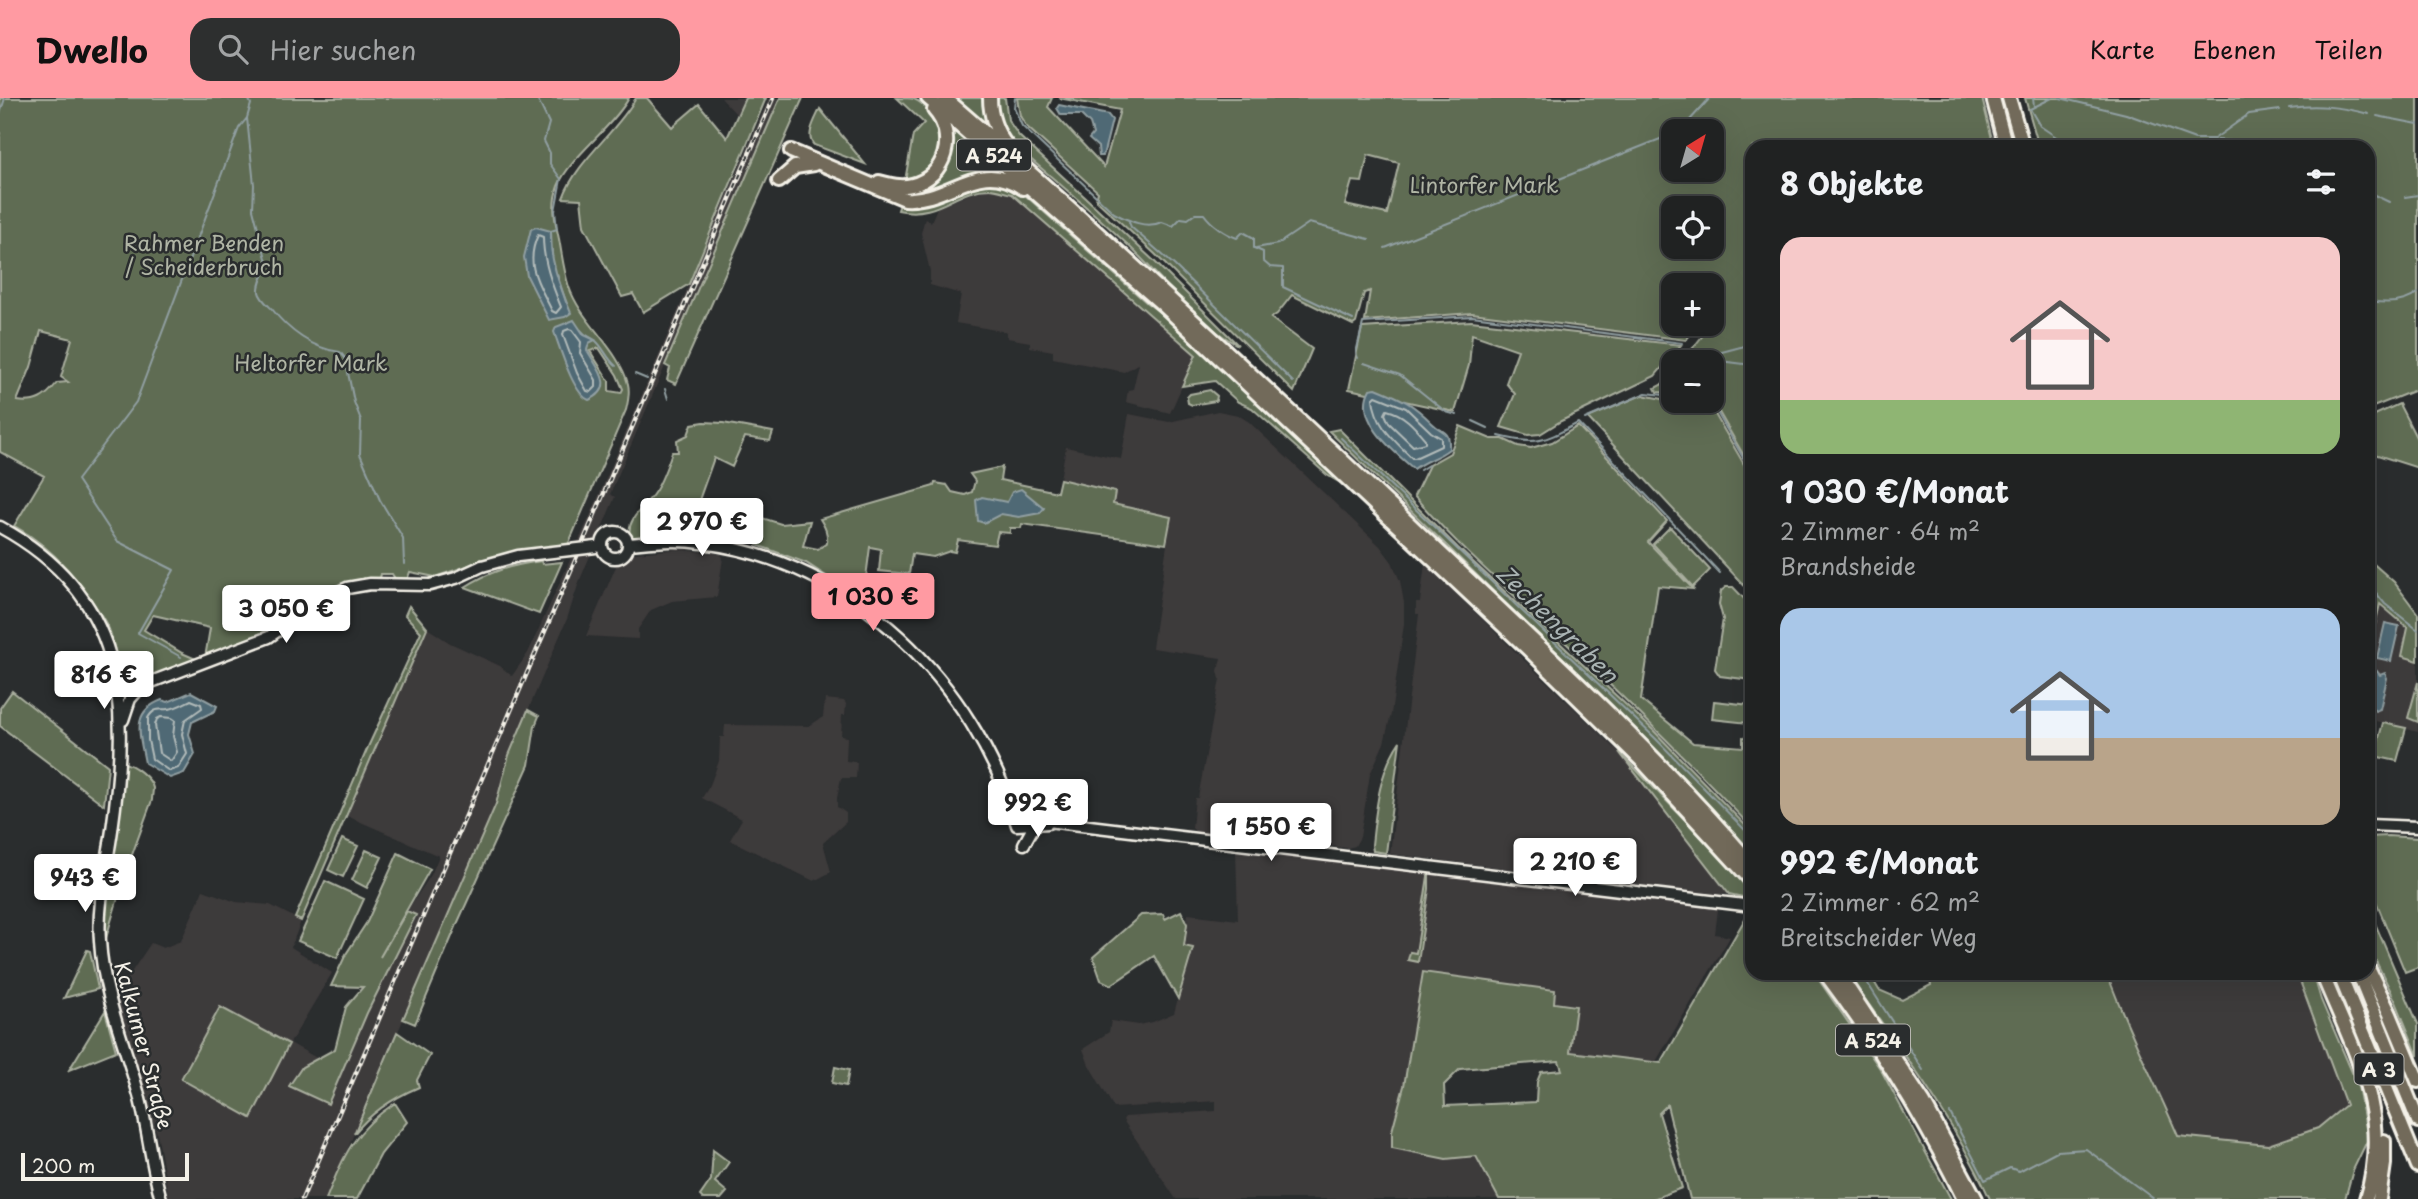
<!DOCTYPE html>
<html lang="de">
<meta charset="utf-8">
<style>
:root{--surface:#202222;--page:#2d2f2f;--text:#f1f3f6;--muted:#a2a4a5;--line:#3d3f40;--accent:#ff9aa2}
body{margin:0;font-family:"Playpen Sans",sans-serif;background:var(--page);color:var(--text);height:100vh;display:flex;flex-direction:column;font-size:26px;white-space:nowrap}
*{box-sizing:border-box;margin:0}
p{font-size:23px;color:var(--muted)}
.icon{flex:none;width:38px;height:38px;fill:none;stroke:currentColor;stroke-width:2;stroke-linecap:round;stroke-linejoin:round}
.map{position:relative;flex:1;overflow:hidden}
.side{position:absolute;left:1745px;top:42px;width:630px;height:840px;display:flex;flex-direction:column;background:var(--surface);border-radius:21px;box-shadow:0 7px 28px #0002,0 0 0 2px var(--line)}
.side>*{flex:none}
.needle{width:46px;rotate:37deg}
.fabs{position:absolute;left:1661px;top:21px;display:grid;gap:14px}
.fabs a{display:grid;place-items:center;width:63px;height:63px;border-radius:14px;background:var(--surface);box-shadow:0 7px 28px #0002,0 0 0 2px var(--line);font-size:35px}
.scale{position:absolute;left:21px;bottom:18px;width:168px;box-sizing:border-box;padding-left:7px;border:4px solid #f4f1e8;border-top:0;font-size:19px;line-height:24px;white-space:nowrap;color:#f4f1e8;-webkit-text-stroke:5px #2a2d2e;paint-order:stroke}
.price{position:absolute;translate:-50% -60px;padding:0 16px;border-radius:7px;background:#fff;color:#222;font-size:23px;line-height:46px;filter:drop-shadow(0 2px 4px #0008)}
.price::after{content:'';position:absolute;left:50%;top:42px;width:21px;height:16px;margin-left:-10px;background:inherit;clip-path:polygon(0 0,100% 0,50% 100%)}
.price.on{background:var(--accent);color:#111}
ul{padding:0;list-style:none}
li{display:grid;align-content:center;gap:14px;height:371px;padding:0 35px}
li span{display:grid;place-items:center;height:217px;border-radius:21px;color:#555}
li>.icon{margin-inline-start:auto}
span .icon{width:126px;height:126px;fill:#fffc;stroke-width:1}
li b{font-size:30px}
h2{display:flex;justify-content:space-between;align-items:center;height:84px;padding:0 35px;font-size:30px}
header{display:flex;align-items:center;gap:42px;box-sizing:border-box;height:98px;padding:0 35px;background:var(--accent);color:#111}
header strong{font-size:33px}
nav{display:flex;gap:38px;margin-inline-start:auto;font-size:24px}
.search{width:490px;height:63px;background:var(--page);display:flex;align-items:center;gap:18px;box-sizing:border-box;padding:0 24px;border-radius:21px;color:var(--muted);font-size:26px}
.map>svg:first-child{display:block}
.built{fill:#3e3a3b}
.green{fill:#5e6c53;stroke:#a9ae9e;stroke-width:2;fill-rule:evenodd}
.water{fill:#4f6974;stroke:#919fa2;stroke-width:2}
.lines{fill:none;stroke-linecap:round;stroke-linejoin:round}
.shore{stroke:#b2bbba;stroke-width:2}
.stream{stroke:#919fa2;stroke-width:2}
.secondary-casing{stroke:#f4f1e8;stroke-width:15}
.motorway-casing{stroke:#f4f1e8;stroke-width:18}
.secondary{stroke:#2a2d2e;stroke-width:10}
.motorway{stroke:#726b5a;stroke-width:12}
.rail-casing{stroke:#f4f1e8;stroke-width:4.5}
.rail{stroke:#2a2d2e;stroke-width:2;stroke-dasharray:5;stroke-linecap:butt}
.secondary-bridge-casing{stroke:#f4f1e8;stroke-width:15;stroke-linecap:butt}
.secondary-bridge{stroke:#2a2d2e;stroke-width:10}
.labels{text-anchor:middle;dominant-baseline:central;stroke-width:5;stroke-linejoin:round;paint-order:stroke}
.shield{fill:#2a2d2e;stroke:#b7b6b0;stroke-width:2}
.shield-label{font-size:19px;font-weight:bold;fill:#f4f1e8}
.park-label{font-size:21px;fill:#b0b5a5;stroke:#2a2d2e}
.street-label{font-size:21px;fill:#f4f1e8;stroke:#2a2d2e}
.water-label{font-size:23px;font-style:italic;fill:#aab4b4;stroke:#2a2d2e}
</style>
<header>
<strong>Dwello</strong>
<div class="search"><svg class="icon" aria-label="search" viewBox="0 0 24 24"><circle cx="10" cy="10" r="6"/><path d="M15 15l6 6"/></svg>Hier suchen</div>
<nav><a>Karte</a><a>Ebenen</a><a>Teilen</a></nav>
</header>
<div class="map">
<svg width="2418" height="1101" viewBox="0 0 2418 1101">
<rect width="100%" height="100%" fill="#2a2d2e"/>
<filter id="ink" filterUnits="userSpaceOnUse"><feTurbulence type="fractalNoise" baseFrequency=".0143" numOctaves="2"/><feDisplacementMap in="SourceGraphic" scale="14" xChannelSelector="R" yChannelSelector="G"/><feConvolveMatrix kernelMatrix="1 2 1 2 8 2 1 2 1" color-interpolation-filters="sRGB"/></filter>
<g filter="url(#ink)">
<!-- built -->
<path class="built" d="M721 0H745L738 18Z
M769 0H780L610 396 615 399 579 484 567 521 509 657 496 706 326 1101H169L158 1040 113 893 122 888 151 845 163 850 181 843 203 792 236 804 270 807 301 823 291 849 332 875 290 945 329 967 368 915 416 817 407 813 431 777 439 758 347 718 427 530 450 545 500 568 512 578 528 555 593 411Z
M991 91 1012 96 1196 257 1170 315 1126 304 1128 292 1133 291 1139 265 1124 274 1053 260V253L1030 249V244L1007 240V234L956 225 961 196 930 187V173L921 135 925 120 931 124 937 110 972 95Z
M1218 313 1238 317 1249 324 1380 448 1392 464 1400 483 1404 505V526L1391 616 1384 645 1370 676 1360 739 1355 748 1347 750 1196 734 1192 730 1195 700H1198L1220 581 1218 573 1221 560 1152 550 1171 419 1112 405 1114 393 1060 381 1066 349 1121 361 1129 316 1169 324Z
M678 451 721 456 723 460 717 499 672 503 651 512 638 531V541L586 538 617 466 635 455Z
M1425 466 1619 654 1729 796H1712L1390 756 1419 516H1416V504H1420Z
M2380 506 2418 537V634L2368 621V557Z
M825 601 844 603 846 606 845 617H842L841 638 847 639 846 663 857 664 856 680H841L837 700V709L846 715V724L823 745 831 774 814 783 730 742 742 721 702 700 710 687 719 663 720 639H724L725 627 809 628 823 619Z
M1236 751 1718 811 1715 836 1730 839 1655 965 1570 955 1575 908 1554 905 1555 893 1404 988 1399 1010 1446 1061 1476 1058 1499 1101H1176L1123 1022 1125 1019 1216 1013V1003L1114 1010 1089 967 1083 951 1109 934 1111 923 1139 927 1153 924 1174 915 1192 849 1184 848 1188 816 1238 822Z
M2107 875H2297L2346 1007 2318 1030 2268 1047 2178 1038 2155 984 2119 909Z"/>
<!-- green -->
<path class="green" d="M0 0H629C612 30 569 60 558 88 551 107 555 123 559 141 562 157 564 174 569 189 581 224 619 251 628 286 630 294 628 304 626 312L568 447 496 458 435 479 410 474 407 482H396L392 476H381L380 480 355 484 277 531 205 560 210 530 153 517 144 532 182 555 198 562C184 567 139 586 126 578 116 571 114 540 108 529 86 488 54 450 14 428L44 378 0 354ZM41 233 72 241 61 279 68 284 57 285C45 300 36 306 17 303L31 269ZM599 250 617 277 623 291 621 295 609 293V283L590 253Z
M636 0H647L672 29 699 6 727 40 745 0H766L689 186 643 214 633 196 622 199 584 128 581 101 563 100C577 62 616 35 636 0Z
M780 0H803L676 286 667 282 670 270 665 267Z
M897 0C902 0 910 0 914 1 939 12 951 52 931 72 924 78 914 80 905 83L913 37 924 25Z
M953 0H986L996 38Z
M995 0H1005L1008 22 1019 38 1153 162 1238 247C1201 229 1169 189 1141 160 1101 119 1055 83 1012 45L999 24Z
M1017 0H1052L1048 9 1104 69 1120 12 1059 0H1982L1994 49H1752V372L1712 302V264H1682L1718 218 1712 215V187H1673V226H1699L1686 242 1472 215 1365 223 1370 193 1364 195 1356 225 1353 227 1292 197 1277 216 1271 220 1312 251 1294 294 1155 156 1096 102 1098 94 1026 28 1020 18ZM1712 33V72H1673V33ZM1368 57 1399 65 1387 116 1345 107 1352 83 1362 84ZM1712 110V149H1673V110Z
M2025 0H2418V291L2368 311V49H2039Z
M820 11 865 66 814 47C805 38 815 22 820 11Z
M946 22 1011 79 934 95 902 97V92L940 73Z
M998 84 1018 91 1147 205 1170 222 1352 392 1327 377 1252 310 1238 304 1215 283 1182 288 1196 257 1012 96C1005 95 997 91 990 91 955 91 939 121 898 112L900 106 915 107 939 102 973 85Z
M1471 223 1681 247 1655 278 1561 323 1540 336 1528 337 1501 329 1515 296 1506 285 1518 252 1472 236 1469 267 1455 314 1349 291 1362 230Z
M1673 276V295L1657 294 1655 290 1661 287Z
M1210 292 1217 298 1216 303 1192 307 1188 305 1187 299 1190 296Z
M1642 297 1673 303 1709 306 1752 380V496L1588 320Z
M2399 306 2418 343V370L2368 354V320Z
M704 324 723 325 773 334 770 343 745 339 732 369 714 360 693 419C697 435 707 435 723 438L722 442 684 437 635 440 630 437C626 421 646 408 654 395 662 384 667 368 672 354H678L677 342 688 337 692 326Z
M1460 328 1491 341H1503L1518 348 1531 350 1552 344 1578 328 1667 423 1648 444 1693 491 1658 488 1641 602 1693 645 1743 649V639L1752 640V726H1748C1690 664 1629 604 1567 546 1515 498 1461 452 1414 398L1429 367 1450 355Z
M1339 331 1458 450 1653 632 1746 728 1752 729V756L1646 642 1329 333Z
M1002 369 1000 382 1057 394 1060 381 1115 394 1113 406 1171 419 1166 446 1022 426 1021 430H1010V435L998 434 995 447 958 442 955 454 950 453 933 459 912 456 909 476 879 473 881 451 870 449 863 502 806 465 757 447 752 439 753 424 756 423V418L781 426 810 423 803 448 818 451 827 445C828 435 825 429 820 421L934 388 935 385 947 387 952 394 965 397 972 394 975 383 970 376Z
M1670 429 1710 472 1693 489 1653 446Z
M2368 461 2394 484 2418 516V563L2402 558 2408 530 2380 506 2368 557Z
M541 463 542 466 562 464 539 516 465 489C490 473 512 467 541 463Z
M1726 489H1733L1752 509V582L1720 578 1715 571 1723 521 1719 506 1721 493Z
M409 508 427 530 301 823 295 820 368 649 421 534 405 517Z
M2418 584V624L2408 620Z
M12 593 108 668 104 707 0 628V610Z
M1714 603 1750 607 1748 625 1712 621Z
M528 612 539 618 535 628 529 667 458 824 415 926 403 921 496 706 509 657Z
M2383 625 2406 630 2397 663 2374 658Z
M1400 643 1386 755 1373 753 1372 747C1376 710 1379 674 1400 643Z
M1619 654 1719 757 1752 796V801L1729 796Z
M123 665C133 666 151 680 153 690 153 694 152 698 152 702L125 776 104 847 105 805Z
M2388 738 2418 740V869L2405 874 2368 784V739Z
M342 741 358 748 343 779 328 772Z
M366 752 382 759 367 790 352 782Z
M398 755 430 771 380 859 407 813 416 817 367 915 328 1006 289 988 302 969 335 951 346 909 363 889 331 888 346 856 367 824Z
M1429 772V791L1418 864 1408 862 1410 854 1416 855Z
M325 783 364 801 337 860 298 843Z
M2368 809 2418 926V958L2396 904 2368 847Z
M1181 813 1187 826 1184 848 1193 850 1178 901 1154 858 1111 887 1101 882 1093 859 1141 817 1163 816 1165 821Z
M1749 814 1752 815V875H1814L1881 972 1951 1101H1690L1667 1007 1659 1015 1682 1090 1653 1101H1499L1476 1058 1446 1061 1392 1050V1033L1404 988 1423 874 1555 892 1554 905 1576 908 1570 954 1661 965ZM1559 963 1562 972 1541 974 1537 984 1536 1004 1445 1008 1444 987 1460 971Z
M87 852 90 853 98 891 64 900Z
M1846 875H1869L1879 892 1902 902 1931 887 1929 875H2107C2127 931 2155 984 2178 1038L2268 1047 2318 1030 2346 1007 2297 875H2313L2321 902 2358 988 2368 1041 2353 1072 2345 1101H1990C1953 1020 1898 947 1846 875Z
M220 909 289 946 251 1020 181 981Z
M105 913 116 953 69 972Z
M397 934 430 957 417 982 419 989C393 1000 371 1014 354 1036Z
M835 969 849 972 846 988 832 985Z
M395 1005 407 1024 381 1056 357 1101H326C344 1057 354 1032 395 1005Z
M713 1052 729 1064 715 1084 727 1094 721 1101H703L700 1098 711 1082Z"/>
<!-- water -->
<path class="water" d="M1059 7 1108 17 1112 22 1103 58H1099L1098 49 1089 41 1093 36 1090 26 1081 17H1061L1057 10Z
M536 129 551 133C549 161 560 189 571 215L565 219 549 222 527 178 524 159 531 131Z
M574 222 584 237 595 242 589 245 587 252C597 270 617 290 589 302 573 296 560 250 554 234L556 229Z
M1376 290C1403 301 1412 305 1432 325 1444 337 1450 331 1449 351 1438 360 1425 362 1414 371 1393 353 1353 321 1370 291Z
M1021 391 1044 410 1040 415 1019 419 1001 416 984 425 978 423 976 402 982 399 1007 404 1012 394Z
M2385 525 2399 528 2391 563 2377 560Z
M2377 573 2380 577 2385 575 2387 580 2380 611 2375 613 2373 610H2368L2372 577Z
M191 594 217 608 215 613 192 624 189 636 195 656 184 675 170 680 145 665C140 637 130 614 162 602L168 604Z"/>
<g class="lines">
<!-- shore -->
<path class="shore" d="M538 137 543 139C543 163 552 187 561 209L556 215 552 213C539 186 524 167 538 137Z
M569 231 572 232 581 244 580 255 596 282V289L591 294 587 293 577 275 563 237 564 233Z
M1376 298 1406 310 1431 334 1441 340V348L1415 360H1412C1393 341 1376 328 1373 301Z
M1387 312C1404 316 1414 328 1425 341V345L1413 348 1389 325 1385 316Z
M191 602 201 606 202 610 185 622 182 636 187 656 178 670 169 673 152 661 148 642V620C154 610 158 612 168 611 175 611 185 605 191 602Z
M161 619 172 620 175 622 173 638 177 654 171 663 159 655 155 627 157 621Z"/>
<!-- stream -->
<path class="stream" d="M248 0 251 6 247 20 254 87 253 111 268 168C264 176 258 185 259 194 260 200 267 206 272 211 288 232 313 251 340 254L345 260 354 304 361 322 360 356 380 402 403 440 404 466
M537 0 549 25 544 43 550 55V66L561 81 555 113 557 131 551 133 552 157
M1015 0 1014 10 1022 28 1114 115C1129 123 1146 131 1162 124L1173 128 1181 120 1188 121 1195 116H1204C1211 126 1225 136 1237 140L1243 134 1254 140V150L1263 154V163L1270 169 1283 170V189L1353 222
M2033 0 2034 9
M2052 0 2030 11 2040 28 2071 49
M2060 0 2126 16 2195 41H2214L2249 16 2280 12
M2289 10C2318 6 2341 9 2369 16
M0 16 5 0
M2377 18 2418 26
M1680 33 1710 0
M2217 42 2273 46 2278 49
M1986 49 1990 45
M2368 94 2389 104
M2405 99 2418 97
M1129 124 1131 129 1174 167 1293 284
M1256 150 1278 146 1309 125 1369 141
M1385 150 1673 36
M557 176 566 204
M2368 207 2371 203C2387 206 2404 206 2418 195
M581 232C586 239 591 238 596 243 604 250 607 261 616 268
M1688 255 1697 260 1752 267
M1358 260 1356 255 1363 225 1472 218 1682 245
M1699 260 1752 246
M1364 265 1400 277 1446 314 1457 317
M635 276 647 281
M665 291 668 301
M1703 303 1711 304 1752 375
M1585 321 1646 295 1673 298
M1473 323 1488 330
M1499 338C1538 348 1544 343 1578 325L1720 475
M1341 340 1655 640 1745 732 1752 734
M1420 372 1428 367
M2368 485 2385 506 2418 532
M181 559 138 535 174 472 117 443 77 382 136 304 239 30 247 20
M1861 875 1923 972
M1950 1015 1985 1082 2010 1070 2019 1073 2057 1053 2086 1051 2154 1101"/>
<defs>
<path id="secondary" d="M0 429C126 498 130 604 112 732 107 768 97 807 100 843 103 896 125 947 139 997 148 1031 151 1067 161 1101
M602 447a13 13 0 1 1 26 0a13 13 0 1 1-26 0Z
M628 446C653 444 677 441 702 445 854 464 974 584 1017 727L1048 725
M118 594 138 592 146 586 269 539 322 501 347 490 370 486 430 487 456 480 482 468
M123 622 130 601 138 592
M1014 717 1056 724 1752 808
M2368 727 2418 729
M1024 746 1035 726"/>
<path id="motorway" d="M928 0 1162 206 1528 551 1640 661 1752 783
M945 0C1106 139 1261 285 1415 431 1530 540 1649 647 1752 767
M990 0C990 17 996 35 1007 48
M1993 0 2006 49
M2009 0 2023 49
M791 53 905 101C950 104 977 59 1023 90
M779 83 795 69 814 66
M879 84C890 87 901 90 912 87 946 79 957 37 934 12
M2368 870 2390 916 2418 983
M1825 875C1878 946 1925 1021 1964 1101
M1838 875 1924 1005 1976 1101
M2322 875C2353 953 2393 1015 2366 1101
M2339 875 2418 1068
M2358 875 2418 1023
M2379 1101 2384 1066V1043"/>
</defs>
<!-- secondary casing -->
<use href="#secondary" class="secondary-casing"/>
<!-- motorway casing -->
<use href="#motorway" class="motorway-casing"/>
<!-- secondary -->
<use href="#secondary" class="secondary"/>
<!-- motorway -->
<use href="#motorway" class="motorway"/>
<defs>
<path id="rail" d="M302 1101 773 0"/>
</defs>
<!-- rail casing -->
<use href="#rail" class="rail-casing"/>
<!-- rail -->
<use href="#rail" class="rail"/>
<defs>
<path id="secondary-bridge" d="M482 468 518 458 596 449"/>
</defs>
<!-- secondary-bridge casing -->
<use href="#secondary-bridge" class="secondary-bridge-casing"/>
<!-- secondary-bridge -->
<use href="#secondary-bridge" class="secondary-bridge"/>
</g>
</g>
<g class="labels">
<!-- shield labels -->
<g class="shield">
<rect x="957" y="41.5" width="74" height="31" rx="5"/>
<rect x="1836" y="926.5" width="74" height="31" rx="5"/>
<rect x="2354.5" y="955.5" width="49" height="31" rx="5"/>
</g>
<g class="shield-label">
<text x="994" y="57">A 524</text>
<text x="1873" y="942">A 524</text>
<text x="2379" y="971">A 3</text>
</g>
<!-- park labels -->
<g class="park-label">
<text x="1484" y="86">Lintorfer Mark</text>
<text x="204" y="144">Rahmer Benden<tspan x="204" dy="24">/ Scheiderbruch</tspan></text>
<text x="311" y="264">Heltorfer Mark</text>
</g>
<!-- street labels -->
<g class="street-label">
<text transform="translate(145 947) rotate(75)">Kalkumer Straße</text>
</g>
<!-- water labels -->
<g class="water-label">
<text transform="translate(1558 525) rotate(44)">Zechengraben</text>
</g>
</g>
</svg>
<div class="fabs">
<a><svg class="needle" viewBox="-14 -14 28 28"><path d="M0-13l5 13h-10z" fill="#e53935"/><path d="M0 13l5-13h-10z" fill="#a2a4a5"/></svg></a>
<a><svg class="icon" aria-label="locate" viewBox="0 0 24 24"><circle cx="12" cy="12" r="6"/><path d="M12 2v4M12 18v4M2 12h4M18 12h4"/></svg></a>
<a>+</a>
<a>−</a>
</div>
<div class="scale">200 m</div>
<b class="price" style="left:702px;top:460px">2 970 €</b>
<b class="price on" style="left:873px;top:535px">1 030 €</b>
<b class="price" style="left:286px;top:547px">3 050 €</b>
<b class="price" style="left:104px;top:613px">816 €</b>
<b class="price" style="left:1038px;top:741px">992 €</b>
<b class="price" style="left:1271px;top:765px">1 550 €</b>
<b class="price" style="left:1575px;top:800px">2 210 €</b>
<b class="price" style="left:85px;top:816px">943 €</b>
<section class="side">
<h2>8 Objekte<svg class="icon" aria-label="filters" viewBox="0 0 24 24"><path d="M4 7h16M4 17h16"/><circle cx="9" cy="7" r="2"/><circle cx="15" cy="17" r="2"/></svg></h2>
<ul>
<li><span style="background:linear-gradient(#f6c9c9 75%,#8fb573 0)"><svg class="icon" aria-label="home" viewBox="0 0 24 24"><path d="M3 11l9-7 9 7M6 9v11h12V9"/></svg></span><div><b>1 030 €/Monat</b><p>2 Zimmer · 64 m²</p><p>Brandsheide</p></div></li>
<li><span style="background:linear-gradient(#a9c7e8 60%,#b9a48a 0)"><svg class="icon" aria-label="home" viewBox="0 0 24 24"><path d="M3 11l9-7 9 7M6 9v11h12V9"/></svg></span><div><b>992 €/Monat</b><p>2 Zimmer · 62 m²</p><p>Breitscheider Weg</p></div></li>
</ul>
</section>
</div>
